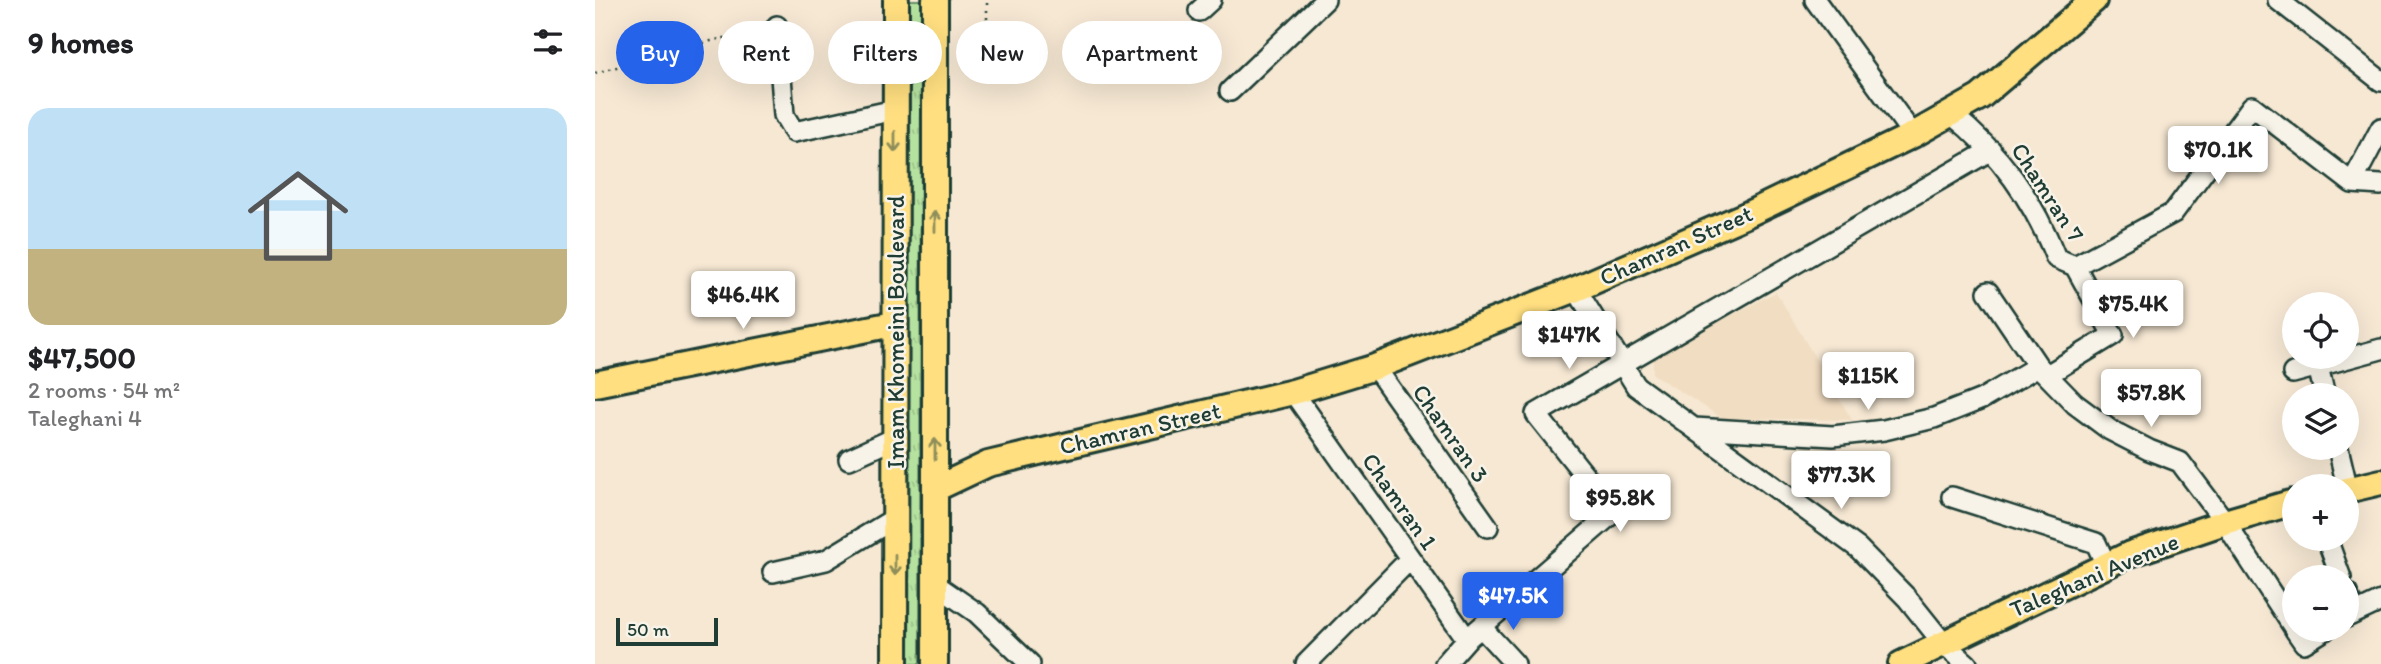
<!DOCTYPE html>
<meta charset="utf-8">
<style>
:root{--surface:#fff;--page:#f6f6f6;--text:#202124;--muted:#757577;--line:#e0e0e0;--accent:#2563eb}
body{margin:0;font-family:Itim,sans-serif;background:var(--page);color:var(--text);height:100vh;display:flex;flex-direction:column;font-size:26px;white-space:nowrap}
*{box-sizing:border-box;margin:0}
p{font-size:23px;color:var(--muted)}
.icon{flex:none;width:38px;height:38px;fill:none;stroke:currentColor;stroke-width:2;stroke-linecap:round;stroke-linejoin:round}
.map{position:relative;flex:1;overflow:hidden}
.drawer{display:flex;flex-direction:column;background:var(--surface);width:595px}
.drawer>*{flex:none}
.hud{position:absolute;left:21px;top:21px;width:665px;height:63px;display:flex;gap:14px}
.tools{position:absolute;left:1687px;top:292px;display:grid;gap:14px}
.tools a{display:grid;place-items:center;width:77px;height:77px;border-radius:50%;background:var(--surface);box-shadow:0 7px 28px #0002;font-size:35px}
.scale{position:absolute;left:21px;bottom:18px;width:102px;box-sizing:border-box;padding-left:7px;border:4px solid #1f3d34;border-top:0;font-size:19px;line-height:24px;white-space:nowrap;color:#1f3d34;-webkit-text-stroke:5px #f7f3e8;paint-order:stroke}
.price{position:absolute;translate:-50% -60px;padding:0 16px;border-radius:7px;background:#fff;color:#222;font-size:23px;line-height:46px;filter:drop-shadow(0 2px 4px #0008)}
.price::after{content:'';position:absolute;left:50%;top:42px;width:21px;height:16px;margin-left:-10px;background:inherit;clip-path:polygon(0 0,100% 0,50% 100%)}
.price.selected{background:var(--accent);color:#fff}
ul{padding:0;list-style:none}
li{display:grid;align-content:center;gap:14px;height:371px;padding:0 28px}
li+li{border-top:2px solid var(--line)}
li span{display:grid;place-items:center;height:217px;border-radius:21px;color:#555}
li>.icon{margin-inline-start:auto}
span .icon{width:126px;height:126px;fill:#fffc;stroke-width:1}
li b{font-size:30px}
h2{display:flex;justify-content:space-between;align-items:center;height:84px;padding:0 28px;font-size:30px}
.chip{padding:0 24px;border-radius:32px;background:var(--surface);box-shadow:0 7px 28px #0002;font-size:24px;line-height:63px}
.chip.selected{background:var(--accent);color:#fff}
main{display:flex;flex:1;min-height:0}
.map>svg:first-child{display:block}
.built{fill:#f1ddc2}
.grass{fill:url(#grass-tufts);stroke:#6a906a;stroke-width:2}
.lines{fill:none;stroke-linecap:round;stroke-linejoin:round}
.minor-casing{stroke:#1f3d34;stroke-width:24}
.major-casing{stroke:#1f3d34;stroke-width:30}
.path{stroke:#1f3d34;stroke-width:2.5;stroke-dasharray:2 5;stroke-linecap:butt}
.minor{stroke:#f7f3e8;stroke-width:19}
.major{stroke:#ffdf80;stroke-width:24}
.oneway{stroke:#8f8e5a}
.labels{text-anchor:middle;dominant-baseline:central;stroke-width:5;stroke-linejoin:round;paint-order:stroke}
.street-label{font-size:24px;fill:#1f3d34;stroke:#f7f3e8}
</style>
<main>
<section class="drawer">
<h2>9 homes<svg class="icon" aria-label="filters" viewBox="0 0 24 24"><path d="M4 7h16M4 17h16"/><circle cx="9" cy="7" r="2"/><circle cx="15" cy="17" r="2"/></svg></h2>
<ul>
<li><span style="background:linear-gradient(#bfe0f5 65%,#c2b280 0)"><svg class="icon" aria-label="home" viewBox="0 0 24 24"><path d="M3 11l9-7 9 7M6 9v11h12V9"/></svg></span><div><b>$47,500</b><p>2 rooms · 54 m²</p><p>Taleghani 4</p></div></li>
</ul>
</section>
<div class="map">
<svg width="1786" height="664" viewBox="0 0 1786 664">
<defs>
<pattern id="grass-tufts" width="24" height="20" patternUnits="userSpaceOnUse" patternTransform="scale(1.75)"><rect width="24" height="20" fill="#b6e29f"/><path d="M3 7l-1-3M5 7V3M7 7l1-3M15 17l-1-3M17 17v-4M19 17l1-3" fill="none" stroke="#9cc38a"/></pattern>
</defs>
<rect width="100%" height="100%" fill="#f6e8d3"/>
<filter id="ink" filterUnits="userSpaceOnUse"><feTurbulence type="fractalNoise" baseFrequency=".0143" numOctaves="2"/><feDisplacementMap in="SourceGraphic" scale="14" xChannelSelector="R" yChannelSelector="G"/><feConvolveMatrix kernelMatrix="1 2 1 2 8 2 1 2 1" color-interpolation-filters="sRGB"/></filter>
<g filter="url(#ink)">
<!-- built -->
<path class="built" d="M1181 292 1257 420 1127 418 1058 374V356Z"/>
<!-- grass -->
<path class="grass" d="M315 0H326L325 664H314Z"/>
<g class="lines">
<defs>
<path id="minor" d="M1220 0 1318 135
M1683 0 1786 81
M604 11 616 0
M182 26 189 115 199 132 300 110
M635 91 730 0
M1355 113C1405 153 1438 199 1461 258L1480 266
M1757 183 1786 128
M1480 266 1578 213 1657 106 1757 183 1786 185
M981 289 1041 386 1263 548 1312 598 1348 643 1372 664
M1393 292 1443 366 1480 404 1515 430 1554 450 1585 462 1630 522 1699 628
M1723 366 1730 396
M780 367 893 527
M1698 373 1786 349
M1452 375 1518 335 1480 266
M698 392 872 639
M1099 428 1238 436 1289 430 1339 418 1387 399 1443 366
M1743 448 1752 486
M254 459 300 438
M1357 497 1501 543 1511 565
M1732 539 1746 578
M178 572 231 560 300 518
M340 584 382 613 435 664
M1752 593 1759 613
M1752 617 1786 601
M886 627 920 664
M1700 630 1709 643 1730 630
M711 664 815 559
M850 664 872 639 1019 512 941 414 1396 150"/>
<path id="major" d="M0 384 288 326H300
M340 489 393 464 698 392 780 367 981 289 1151 215 1318 135 1385 97 1499 0
M1752 490 1786 482
M300 664 301 0
M340 664V0
M1306 664 1535 554 1630 522 1699 502"/>
</defs>
<!-- minor casing -->
<use href="#minor" class="minor-casing"/>
<!-- major casing -->
<use href="#major" class="major-casing"/>
<!-- path -->
<path class="path" d="M392 26V0
M0 73 116 41 165 30"/>
<!-- minor -->
<use href="#minor" class="minor"/>
<!-- major -->
<use href="#major" class="major"/>
</g>
<!-- one-way arrows -->
<defs><path id="oneway-shaft" d="M-6 0H5M1.5-3L5.5 0L1.5 3" fill="none" stroke-width="1.6" stroke-linecap="round" stroke-linejoin="round" transform="scale(1.75)"/></defs>
<g class="oneway">
<use href="#oneway-shaft" transform="translate(300 142) rotate(90)"/>
<use href="#oneway-shaft" transform="translate(340 221) rotate(-90)"/>
<use href="#oneway-shaft" transform="translate(340 449) rotate(-90)"/>
<use href="#oneway-shaft" transform="translate(300 565) rotate(90)"/>
</g>
</g>
<g class="labels">
<!-- street labels -->
<g class="street-label">
<text transform="translate(1453 192) rotate(57)">Chamran 7</text>
<text transform="translate(1081 245) rotate(-24)">Chamran Street</text>
<text transform="translate(300 332) rotate(-90)">Imam Khomeini Boulevard</text>
<text transform="translate(545 428) rotate(-13)">Chamran Street</text>
<text transform="translate(856 433) rotate(55)">Chamran 3</text>
<text transform="translate(805 501) rotate(55)">Chamran 1</text>
<text transform="translate(1499 575) rotate(-23)">Taleghani Avenue</text>
</g>
</g>
</svg>
<div class="tools">
<a><svg class="icon" aria-label="locate" viewBox="0 0 24 24"><circle cx="12" cy="12" r="6"/><path d="M12 2v4M12 18v4M2 12h4M18 12h4"/></svg></a>
<a><svg class="icon" aria-label="layers" viewBox="0 0 24 24"><path d="M12 4l9 5-9 5-9-5zM3 14l9 5 9-5"/></svg></a>
<a>+</a>
<a>−</a>
</div>
<div class="scale">50 m</div>
<b class="price" style="left:1623px;top:186px">$70.1K</b>
<b class="price" style="left:148px;top:331px">$46.4K</b>
<b class="price" style="left:1538px;top:340px">$75.4K</b>
<b class="price" style="left:974px;top:371px">$147K</b>
<b class="price" style="left:1273px;top:412px">$115K</b>
<b class="price" style="left:1556px;top:429px">$57.8K</b>
<b class="price" style="left:1246px;top:511px">$77.3K</b>
<b class="price" style="left:1025px;top:534px">$95.8K</b>
<b class="price selected" style="left:918px;top:632px">$47.5K</b>
<div class="hud">
<a class="chip selected">Buy</a>
<a class="chip">Rent</a>
<a class="chip">Filters</a>
<a class="chip">New</a>
<a class="chip">Apartment</a>
</div>
</div>
</main>
